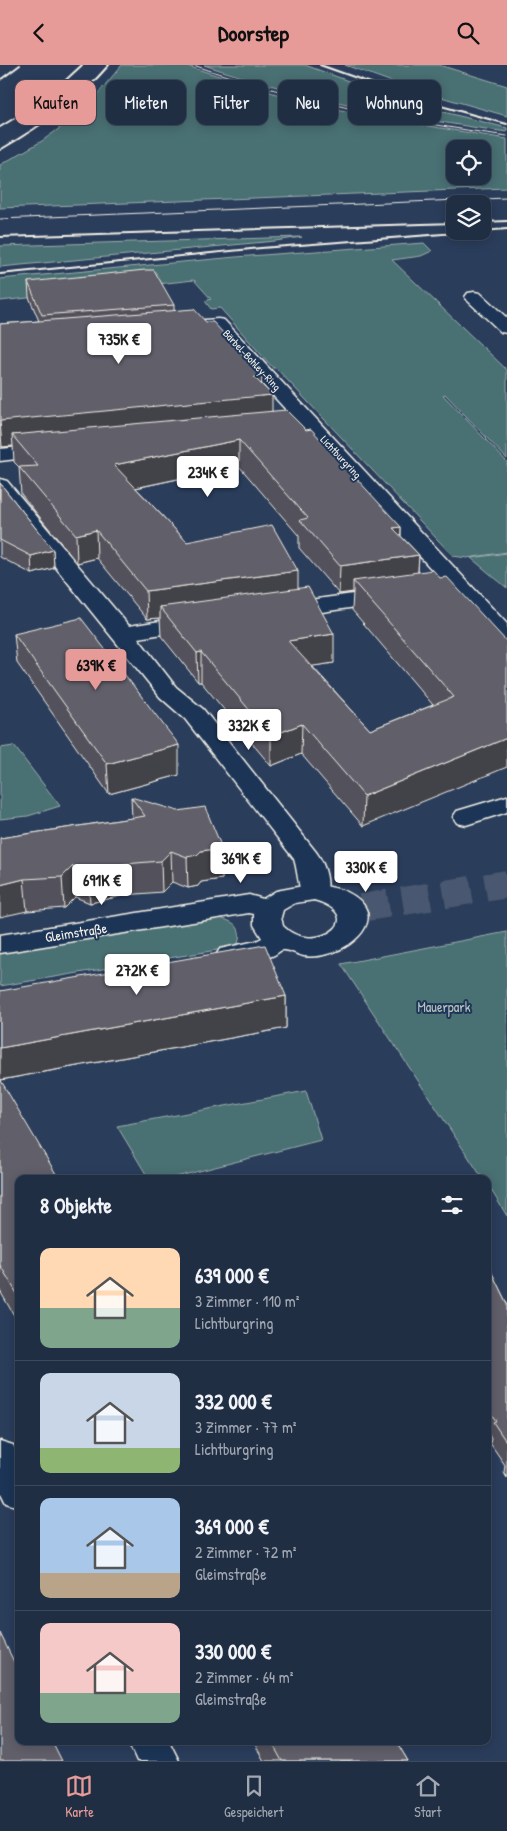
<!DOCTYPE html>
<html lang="de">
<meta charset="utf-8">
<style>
:root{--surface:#202e44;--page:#2d3a4f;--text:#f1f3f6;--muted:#a2a8b2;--line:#3d4a5d;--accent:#e69b98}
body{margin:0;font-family:"Patrick Hand",sans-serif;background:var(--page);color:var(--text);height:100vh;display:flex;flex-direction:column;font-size:19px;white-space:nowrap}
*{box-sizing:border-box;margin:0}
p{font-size:16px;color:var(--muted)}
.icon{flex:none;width:28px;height:28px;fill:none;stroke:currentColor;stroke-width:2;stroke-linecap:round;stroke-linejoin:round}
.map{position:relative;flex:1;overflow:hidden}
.panel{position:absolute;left:15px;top:1110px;width:476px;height:570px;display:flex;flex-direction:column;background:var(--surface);border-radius:10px;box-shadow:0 2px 12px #0003,0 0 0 1px var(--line)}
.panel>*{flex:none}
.hud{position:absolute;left:15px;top:15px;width:478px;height:45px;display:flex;gap:10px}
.tools{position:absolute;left:446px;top:75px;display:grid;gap:10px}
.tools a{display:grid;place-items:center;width:45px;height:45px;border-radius:10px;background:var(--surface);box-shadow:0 2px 12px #0003,0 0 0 1px var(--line);font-size:25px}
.price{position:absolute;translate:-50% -42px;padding:0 11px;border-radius:5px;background:#fff;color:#222;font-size:16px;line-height:32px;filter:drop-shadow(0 1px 2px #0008)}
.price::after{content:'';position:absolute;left:50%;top:30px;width:15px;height:11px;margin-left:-8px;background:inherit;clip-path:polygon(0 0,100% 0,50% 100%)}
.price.on{background:var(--accent);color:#111}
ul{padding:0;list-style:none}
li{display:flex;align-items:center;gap:15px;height:125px;padding:0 25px}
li+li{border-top:1px solid var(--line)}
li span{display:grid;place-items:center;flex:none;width:140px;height:100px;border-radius:10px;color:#555}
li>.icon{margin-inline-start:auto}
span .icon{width:60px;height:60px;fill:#fffc;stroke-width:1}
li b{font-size:21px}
h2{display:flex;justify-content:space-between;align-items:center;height:60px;padding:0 25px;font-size:21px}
.pill{padding:0 18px;border-radius:10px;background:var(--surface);box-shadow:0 2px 12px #0003,0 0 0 1px var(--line);font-size:18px;line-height:45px}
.pill.on{background:var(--accent);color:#111}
header{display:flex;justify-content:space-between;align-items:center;height:65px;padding:0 25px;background:var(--accent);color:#111;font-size:22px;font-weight:700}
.menu{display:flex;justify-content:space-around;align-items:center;height:70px;border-top:1px solid var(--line);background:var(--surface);font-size:14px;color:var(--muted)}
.menu a{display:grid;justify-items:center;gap:2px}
.menu .on{color:var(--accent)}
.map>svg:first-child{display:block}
.green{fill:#486f73;stroke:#9eb0ae;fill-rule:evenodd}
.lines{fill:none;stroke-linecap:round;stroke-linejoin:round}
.tertiary-tunnel{stroke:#485870;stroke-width:28;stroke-dasharray:28 14;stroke-linecap:butt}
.minor-casing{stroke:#f4f1e8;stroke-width:3}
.tertiary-casing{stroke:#f4f1e8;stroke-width:3}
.minor{fill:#1d3557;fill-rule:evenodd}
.tertiary{fill:#1d3557;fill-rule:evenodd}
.tram{stroke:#f4f1e8;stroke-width:1}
.rail{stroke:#f4f1e8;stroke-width:2}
.wall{fill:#53515b;stroke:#f4f1e8;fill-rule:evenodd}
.shaded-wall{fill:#43424a;stroke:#f4f1e8}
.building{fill:#605e6a;stroke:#f4f1e8}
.labels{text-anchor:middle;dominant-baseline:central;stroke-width:4;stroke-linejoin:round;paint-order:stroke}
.far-street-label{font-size:11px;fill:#f4f1e8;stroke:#1d3557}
.street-label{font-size:14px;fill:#f4f1e8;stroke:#1d3557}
.park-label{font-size:14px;fill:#b8c4bf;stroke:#1d3557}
</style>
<header><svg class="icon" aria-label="back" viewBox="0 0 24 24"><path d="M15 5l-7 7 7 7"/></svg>Doorstep<svg class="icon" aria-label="search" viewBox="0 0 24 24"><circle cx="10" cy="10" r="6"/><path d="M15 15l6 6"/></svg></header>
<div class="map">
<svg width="507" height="1696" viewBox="0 0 507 1696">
<rect width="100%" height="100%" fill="#2a3d5b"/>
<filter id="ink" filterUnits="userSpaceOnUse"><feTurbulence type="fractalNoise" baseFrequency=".02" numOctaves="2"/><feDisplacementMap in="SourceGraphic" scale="10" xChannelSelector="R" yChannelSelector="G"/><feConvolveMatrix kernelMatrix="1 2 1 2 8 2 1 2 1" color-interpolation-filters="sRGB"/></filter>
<g filter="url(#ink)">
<!-- green -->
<path class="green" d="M122 0H184L283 31 362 50 507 74V123L0 143V100L42 76 82 47ZM455 84H482V111H455Z
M204 0H305L408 38 507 63V67C404 53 303 33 204 0Z
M345 0H439L507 21V51L406 22Z
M302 172 275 176 0 202V181Z
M424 178 432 186 421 191 392 195 507 305V394L445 329 443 330 507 397V487L467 493 453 491 276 303H273L220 243 211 244 205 236 211 234 194 215 0 236V214L236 192Z
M507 488V523L471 493Z
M14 681 60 741 28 751 0 754V683Z
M214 852C230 855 244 859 238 879L229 883 0 921V888Z
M507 867V1151L488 1120V1114H483L341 899Z
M306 1026 321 1075 168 1114H149L117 1061Z"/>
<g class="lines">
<!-- tertiary-tunnel -->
<path class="tertiary-tunnel" d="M361 843 507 819"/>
<defs>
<path id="minor" d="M474 227 480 228 507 253V268L501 267 468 236 465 232 468 228Z
M218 254 224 255 507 559V580L499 578 213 265 178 267 172 266 169 262 172 258 178 257Z
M51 379 58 381 61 385 58 389 0 396V384Z
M0 414 7 416 129 561 198 550 206 552 209 557 206 562 138 573 176 622 203 644 316 787C325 799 332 820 324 833L314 835 304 833C298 824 298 806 294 794L185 654 160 632 0 433Z
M389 524 397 526 400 531 397 536 281 553 273 551 270 546 273 541 281 539Z
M507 731V747L466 760 457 758 453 752 457 746Z
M0 1376 13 1380 19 1391V1442L6 1438 0 1426Z
M128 1676H169L179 1696H137Z"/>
<path id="tertiary" d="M314 819C324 821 338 823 347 827 389 848 359 881 327 889 321 891 311 892 304 891 298 890 289 884 282 885 279 886 276 890 272 891 257 896 235 901 220 896L216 890 220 884 256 876 262 873 254 860V849L249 848 0 888V870L249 830 263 834 276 826ZM314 835C373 852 313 892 283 861L281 852 283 845 295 838Z"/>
</defs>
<!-- minor casing -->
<use href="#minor" class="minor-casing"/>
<!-- tertiary casing -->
<use href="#tertiary" class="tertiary-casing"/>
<!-- minor -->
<use href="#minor" class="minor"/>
<!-- tertiary -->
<use href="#tertiary" class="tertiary"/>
<!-- tram -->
<path class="tram" d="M193 0C296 35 400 56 507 71
M0 154 507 133"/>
<!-- rail -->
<path class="rail" d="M320 0 419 35 507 59
M0 15 20 0
M0 62 44 35 82 0
M0 85C41 61 78 36 109 0
M482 157 507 156
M482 166 507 164
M0 172 455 158
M0 209 261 183 482 166"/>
</g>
<!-- wall -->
<path class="wall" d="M28 217 174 240V245L261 319 272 346 401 462V471L419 490 418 507 440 513 507 577 363 761 301 689 271 701 201 617H198L161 571 160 553 147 554 97 493 77 498 21 429 19 402 14 397 13 381 2 382 0 380V259L39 256 29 232ZM239 401 299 471V483L339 529 353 527 352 545 433 640 370 665 312 601 334 598 298 523 187 477 136 423Z
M0 418 53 485 54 503 32 509 0 492Z
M14 569 179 710 109 729 17 598Z
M131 732 222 783V814L201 817 198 821 188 823 172 817 162 827 125 830 90 838 75 832 64 843 27 846 0 773 132 753Z
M0 926 286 931V963L1 1015 19 1114V1259L0 1226Z
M488 1200 507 1239V1413L504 1408 505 1400 490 1378 491 1374 488 1368Z
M253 1676H396L408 1696H264Z"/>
<!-- shaded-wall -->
<path class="shaded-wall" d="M262 310 261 331 272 330V356L12 370 13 381 2 382 0 356 254 312Z
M239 375V401L116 427 114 400Z
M401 462 400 489 393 463Z
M96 465 97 493 77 498 76 470Z
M53 485 54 503 32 509 31 491Z
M419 490 417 519 353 516V527L339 529 340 501Z
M298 506V534L160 542V553L147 554 146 526Z
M334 569V598L287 605 288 576Z
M201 587V617H198L197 588Z
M302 659 301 689 271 701V671Z
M507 673V702L363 761 364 731Z
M179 680V710L109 729 107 699Z
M222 783V814L201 817 198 821 188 823 187 792 201 786Z
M171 786 172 817 162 827 161 796Z
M124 799 125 830 90 838 88 807Z
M73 801 75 832 64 843 62 812Z
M24 814 27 846 0 852V820Z
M286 931V963L0 1015V983Z"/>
<!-- building -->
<path class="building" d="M145 205H154L174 240 42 250 28 217Z
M194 244 206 257H213L262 310 254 312 272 330 0 356V259Z
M286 345 306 365 311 364 401 462 393 463 419 490 340 501 300 455 308 453 239 375 114 400 187 477 272 460 298 506 146 526 96 465 76 470 19 402 38 401 12 370Z
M0 418 53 485 31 491 0 475Z
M433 505 440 513 447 512 507 577V673L364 731 302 659 271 671 201 587 197 588 160 542 308 522 334 569 288 576 370 665 454 632 353 516Z
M81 553 179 680 107 699 14 569Z
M131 732 178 746 205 742 222 783 201 786 197 790 187 792 171 786 161 796 124 799 88 807 73 801 62 812 24 814 0 820V773L145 751Z
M265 880 286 931 0 983V926Z
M0 1014 59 1114H19V1232L0 1200Z
M488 1200 507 1239V1378L493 1357 496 1356 488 1344Z
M0 1568 19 1607V1676H52L62 1696H0Z
M271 1676H396L408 1696H282Z"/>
</g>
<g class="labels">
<!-- far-street labels -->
<g class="far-street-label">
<text transform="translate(252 295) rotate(47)">Bärbel-Bohley-Ring</text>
<text transform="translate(341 392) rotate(47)">Lichtburgring</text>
</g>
<!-- street labels -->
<g class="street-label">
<text transform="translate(76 867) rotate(-9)">Gleimstraße</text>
</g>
<!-- park labels -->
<g class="park-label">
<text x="444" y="941">Mauerpark</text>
</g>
</g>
</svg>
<div class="tools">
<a><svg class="icon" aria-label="locate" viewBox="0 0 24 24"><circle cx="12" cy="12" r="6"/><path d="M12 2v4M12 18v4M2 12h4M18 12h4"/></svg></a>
<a><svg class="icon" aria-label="layers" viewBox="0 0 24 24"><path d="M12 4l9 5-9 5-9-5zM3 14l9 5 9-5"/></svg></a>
</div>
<b class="price" style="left:119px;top:300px">735K €</b>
<b class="price" style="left:208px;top:433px">234K €</b>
<b class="price on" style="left:96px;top:626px">639K €</b>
<b class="price" style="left:249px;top:686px">332K €</b>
<b class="price" style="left:241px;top:819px">369K €</b>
<b class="price" style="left:366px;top:828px">330K €</b>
<b class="price" style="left:102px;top:841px">691K €</b>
<b class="price" style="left:137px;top:931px">272K €</b>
<div class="hud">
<a class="pill on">Kaufen</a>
<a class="pill">Mieten</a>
<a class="pill">Filter</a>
<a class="pill">Neu</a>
<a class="pill">Wohnung</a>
</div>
<section class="panel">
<h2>8 Objekte<svg class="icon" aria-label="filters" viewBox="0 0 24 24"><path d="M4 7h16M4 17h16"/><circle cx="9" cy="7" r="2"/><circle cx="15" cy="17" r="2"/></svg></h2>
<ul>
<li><span style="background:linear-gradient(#ffd9b3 60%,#7fa58c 0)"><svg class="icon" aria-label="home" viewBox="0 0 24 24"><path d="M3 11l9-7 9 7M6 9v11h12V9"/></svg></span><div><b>639 000 €</b><p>3 Zimmer · 110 m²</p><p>Lichtburgring</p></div></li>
<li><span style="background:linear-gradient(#c9d6e8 75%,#8fb573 0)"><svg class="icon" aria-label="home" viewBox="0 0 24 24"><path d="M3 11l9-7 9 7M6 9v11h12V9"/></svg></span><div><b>332 000 €</b><p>3 Zimmer · 77 m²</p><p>Lichtburgring</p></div></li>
<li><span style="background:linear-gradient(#a9c7e8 75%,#b9a48a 0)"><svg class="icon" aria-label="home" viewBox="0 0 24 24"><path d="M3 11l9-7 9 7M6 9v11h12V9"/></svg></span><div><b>369 000 €</b><p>2 Zimmer · 72 m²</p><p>Gleimstraße</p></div></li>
<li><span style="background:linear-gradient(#f6c9c9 70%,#7fa58c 0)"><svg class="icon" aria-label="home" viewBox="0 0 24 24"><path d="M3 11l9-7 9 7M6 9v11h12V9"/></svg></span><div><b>330 000 €</b><p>2 Zimmer · 64 m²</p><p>Gleimstraße</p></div></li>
</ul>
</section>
</div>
<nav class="menu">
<a class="on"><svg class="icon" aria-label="map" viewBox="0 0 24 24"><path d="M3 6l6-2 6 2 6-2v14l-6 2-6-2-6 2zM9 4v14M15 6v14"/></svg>Karte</a>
<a><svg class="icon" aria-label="saved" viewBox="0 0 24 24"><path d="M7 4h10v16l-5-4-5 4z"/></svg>Gespeichert</a>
<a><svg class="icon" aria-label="home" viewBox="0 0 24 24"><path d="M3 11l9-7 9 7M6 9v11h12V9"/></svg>Start</a>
</nav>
